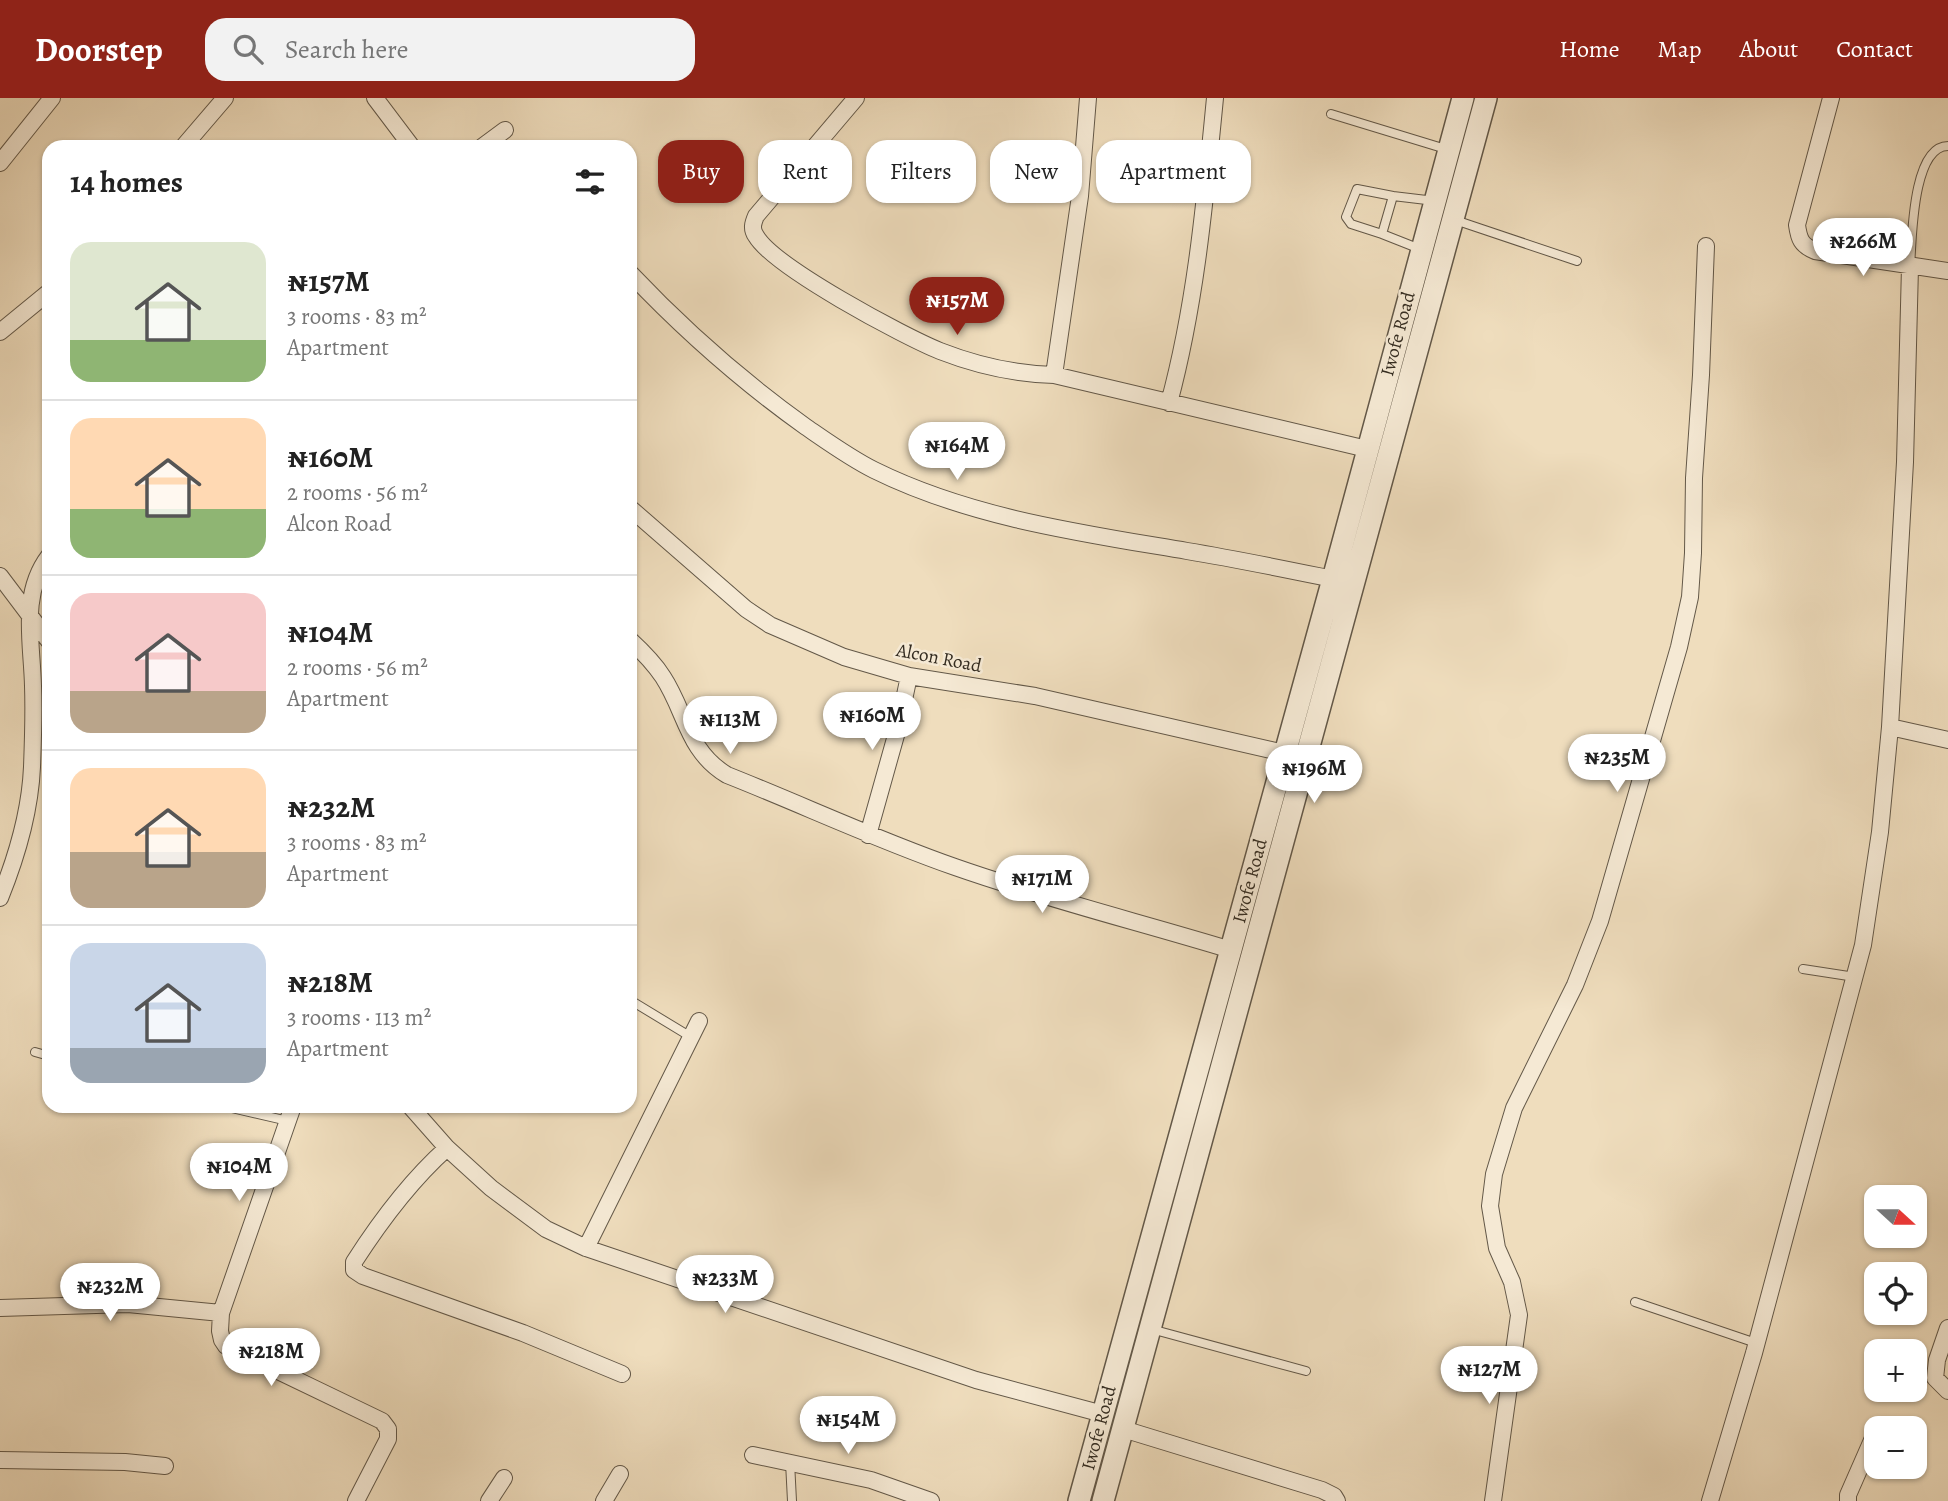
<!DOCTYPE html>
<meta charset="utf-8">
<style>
:root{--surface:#fff;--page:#f2f2f2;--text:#222;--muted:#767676;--line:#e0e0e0;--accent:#8f2418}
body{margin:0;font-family:Alegreya,serif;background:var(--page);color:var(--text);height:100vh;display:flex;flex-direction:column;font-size:26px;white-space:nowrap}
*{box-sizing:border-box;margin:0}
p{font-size:23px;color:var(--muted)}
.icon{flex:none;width:38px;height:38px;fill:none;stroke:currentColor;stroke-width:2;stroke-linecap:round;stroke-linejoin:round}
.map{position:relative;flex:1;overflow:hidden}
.drawer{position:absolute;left:42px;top:42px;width:595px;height:973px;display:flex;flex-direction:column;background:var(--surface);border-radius:21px;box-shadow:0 2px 5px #0004}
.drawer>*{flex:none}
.hud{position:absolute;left:658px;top:42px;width:665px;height:63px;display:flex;gap:14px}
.needle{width:46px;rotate:111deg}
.controls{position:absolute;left:1864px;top:1087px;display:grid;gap:14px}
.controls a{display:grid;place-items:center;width:63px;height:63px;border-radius:14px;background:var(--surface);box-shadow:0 2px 5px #0004;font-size:35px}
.price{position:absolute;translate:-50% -60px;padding:0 16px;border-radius:24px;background:#fff;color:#222;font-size:23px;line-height:46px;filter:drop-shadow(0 2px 4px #0008)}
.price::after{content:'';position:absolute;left:50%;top:42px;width:21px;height:16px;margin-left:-10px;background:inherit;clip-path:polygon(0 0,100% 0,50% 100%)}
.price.on{background:var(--accent);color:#fff}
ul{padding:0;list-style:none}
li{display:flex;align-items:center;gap:21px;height:175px;padding:0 28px}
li+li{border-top:2px solid var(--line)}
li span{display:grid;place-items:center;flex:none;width:196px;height:140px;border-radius:21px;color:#555}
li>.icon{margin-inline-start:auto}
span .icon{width:84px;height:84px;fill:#fffc;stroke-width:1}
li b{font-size:30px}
h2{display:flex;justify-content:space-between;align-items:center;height:84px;padding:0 28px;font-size:30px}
.chip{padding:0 24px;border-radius:21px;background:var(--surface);box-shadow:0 2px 5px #0004;font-size:24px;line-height:63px}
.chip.on{background:var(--accent);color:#fff}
header{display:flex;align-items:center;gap:42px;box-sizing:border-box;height:98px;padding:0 35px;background:var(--accent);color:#fff}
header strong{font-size:33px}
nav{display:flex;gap:38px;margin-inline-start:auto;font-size:24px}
.search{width:490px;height:63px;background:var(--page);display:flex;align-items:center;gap:18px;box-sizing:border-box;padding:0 24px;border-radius:21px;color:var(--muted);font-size:26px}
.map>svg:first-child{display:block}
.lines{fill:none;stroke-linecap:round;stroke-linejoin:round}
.service-casing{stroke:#635848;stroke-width:10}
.minor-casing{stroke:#635848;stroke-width:18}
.tertiary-casing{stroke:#635848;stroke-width:24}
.service{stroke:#f5e9d4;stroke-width:8}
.minor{stroke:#f5e9d4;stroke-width:16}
.tertiary{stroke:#f5e9d4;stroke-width:21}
.labels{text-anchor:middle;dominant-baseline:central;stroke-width:5;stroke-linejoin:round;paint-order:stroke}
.street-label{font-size:19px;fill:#342c21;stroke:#f5e9d4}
</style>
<header>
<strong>Doorstep</strong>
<div class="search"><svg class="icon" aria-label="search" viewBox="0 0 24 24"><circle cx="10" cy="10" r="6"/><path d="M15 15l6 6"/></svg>Search here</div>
<nav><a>Home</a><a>Map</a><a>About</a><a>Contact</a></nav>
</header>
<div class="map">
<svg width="1948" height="1403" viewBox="0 0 1948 1403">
<rect width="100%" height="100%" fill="#efddbd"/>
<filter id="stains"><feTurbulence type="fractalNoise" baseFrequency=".00286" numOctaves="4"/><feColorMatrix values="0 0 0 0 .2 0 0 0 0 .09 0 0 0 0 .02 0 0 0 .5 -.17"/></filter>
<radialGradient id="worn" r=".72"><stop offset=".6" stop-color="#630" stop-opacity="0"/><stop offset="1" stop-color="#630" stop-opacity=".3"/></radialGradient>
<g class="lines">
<defs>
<path id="service" d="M1331 16 1449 52
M1455 122 1577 163
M1382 136 1351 126 1346 119 1357 91 1393 98
M1420 151 1382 136 1393 98 1435 103
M1910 169C1912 143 1912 48 1948 48
M1803 871 1855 879
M630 902 691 939
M35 954 49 958
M223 1008 288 1023
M1635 1204 1756 1245
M1151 1231 1306 1273
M790 1364 792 1403"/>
<path id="minor" d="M375 0 412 49
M856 0 756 118C753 125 751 131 756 138 774 169 903 238 940 253 976 267 1015 276 1054 277L1367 351
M1831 0 1797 127C1799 141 1801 147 1815 153L1948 173
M183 49 225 0
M482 49 505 32
M0 65 52 0
M630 175C684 232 743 284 806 329 828 344 850 360 874 372 971 420 1081 435 1187 453 1236 461 1284 471 1333 481
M0 234 49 194
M1054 277 1080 98 1088 0
M1169 305C1196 205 1205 102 1215 0
M630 410 746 511 770 527 844 559 909 578 1035 598 1284 655
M0 478 49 543
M630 542C642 553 654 565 663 579 686 614 687 653 727 677 803 707 877 742 955 769 1046 801 1139 824 1231 852
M1890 629 1948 642
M868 737 898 630 909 578
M0 800C17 758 30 715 32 669 33 643 34 615 33 588 32 544 20 496 49 458
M293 1008 221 1215 220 1233 222 1242 226 1248 382 1323 388 1331V1341L356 1403
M410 1008 447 1050 491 1090 546 1131 586 1150 976 1282 1103 1316
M447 1050C410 1083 381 1122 354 1164V1172L363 1178 523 1235 622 1276
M586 1150 699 923
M0 1210 128 1206 221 1215
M1948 1230 1937 1262 1935 1280 1948 1293
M1123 1331 1322 1392 1334 1398 1337 1403
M753 1357 871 1382 931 1403
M0 1362 125 1364 165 1368
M489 1403 504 1380
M604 1403 620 1376
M1493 1403 1519 1217 1512 1184 1497 1150 1490 1108 1494 1076 1514 1010 1575 887 1600 823 1679 549 1690 499 1693 455 1694 380 1701 277 1706 148
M1710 1403 1754 1255 1863 847 1880 734 1890 629 1905 364 1910 169
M1848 1403V1397L1873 1340"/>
<path id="tertiary" d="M1079 1403 1333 481 1463 0
M1103 1403 1486 0"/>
</defs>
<!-- service casing -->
<use href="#service" class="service-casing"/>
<!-- minor casing -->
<use href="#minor" class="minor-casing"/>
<!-- tertiary casing -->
<use href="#tertiary" class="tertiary-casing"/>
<!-- service -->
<use href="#service" class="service"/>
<!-- minor -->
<use href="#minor" class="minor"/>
<!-- tertiary -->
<use href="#tertiary" class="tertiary"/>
</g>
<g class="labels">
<!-- street labels -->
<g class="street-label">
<text transform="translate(1398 236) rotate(-75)">Iwofe Road</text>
<text transform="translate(939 560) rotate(11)">Alcon Road</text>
<text transform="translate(1250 783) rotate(-75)">Iwofe Road</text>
<text transform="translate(1099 1330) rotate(-75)">Iwofe Road</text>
</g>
</g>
<rect width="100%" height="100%" filter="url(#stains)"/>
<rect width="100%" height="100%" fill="url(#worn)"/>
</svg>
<div class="controls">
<a><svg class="needle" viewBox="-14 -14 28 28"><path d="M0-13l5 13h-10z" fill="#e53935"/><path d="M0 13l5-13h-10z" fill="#767676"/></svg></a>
<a><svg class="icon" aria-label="locate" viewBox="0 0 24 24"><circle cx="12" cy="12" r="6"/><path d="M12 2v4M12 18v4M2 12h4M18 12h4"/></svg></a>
<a>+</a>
<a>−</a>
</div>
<b class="price" style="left:1863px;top:180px">₦266M</b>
<b class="price on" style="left:957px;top:239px">₦157M</b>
<b class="price" style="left:957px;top:384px">₦164M</b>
<b class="price" style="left:872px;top:654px">₦160M</b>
<b class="price" style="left:730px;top:658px">₦113M</b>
<b class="price" style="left:1617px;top:696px">₦235M</b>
<b class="price" style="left:1314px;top:707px">₦196M</b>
<b class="price" style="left:1042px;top:817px">₦171M</b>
<b class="price" style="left:239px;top:1105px">₦104M</b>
<b class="price" style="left:725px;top:1217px">₦233M</b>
<b class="price" style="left:110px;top:1225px">₦232M</b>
<b class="price" style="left:271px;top:1290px">₦218M</b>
<b class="price" style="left:1489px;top:1308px">₦127M</b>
<b class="price" style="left:848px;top:1358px">₦154M</b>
<div class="hud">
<a class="chip on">Buy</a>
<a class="chip">Rent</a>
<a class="chip">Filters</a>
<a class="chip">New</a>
<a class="chip">Apartment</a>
</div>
<section class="drawer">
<h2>14 homes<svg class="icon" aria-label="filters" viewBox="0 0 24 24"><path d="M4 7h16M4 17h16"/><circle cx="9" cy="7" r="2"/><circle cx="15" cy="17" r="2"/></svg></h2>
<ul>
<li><span style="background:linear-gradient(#dfe7d0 70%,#8fb573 0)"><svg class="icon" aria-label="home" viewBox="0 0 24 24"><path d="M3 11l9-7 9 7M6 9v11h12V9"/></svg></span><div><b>₦157M</b><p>3 rooms · 83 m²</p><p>Apartment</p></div></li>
<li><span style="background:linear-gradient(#ffd9b3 65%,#8fb573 0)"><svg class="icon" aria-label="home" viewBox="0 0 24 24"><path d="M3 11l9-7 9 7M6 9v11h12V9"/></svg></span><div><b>₦160M</b><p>2 rooms · 56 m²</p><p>Alcon Road</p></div></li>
<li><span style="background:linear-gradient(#f6c9c9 70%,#b9a48a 0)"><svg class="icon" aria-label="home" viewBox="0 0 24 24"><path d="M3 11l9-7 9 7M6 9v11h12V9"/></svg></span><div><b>₦104M</b><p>2 rooms · 56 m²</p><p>Apartment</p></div></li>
<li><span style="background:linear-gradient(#ffd9b3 60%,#b9a48a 0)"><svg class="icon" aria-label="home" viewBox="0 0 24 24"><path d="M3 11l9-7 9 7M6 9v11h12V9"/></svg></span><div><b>₦232M</b><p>3 rooms · 83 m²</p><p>Apartment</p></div></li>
<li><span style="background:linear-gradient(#c9d6e8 75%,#9aa5b1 0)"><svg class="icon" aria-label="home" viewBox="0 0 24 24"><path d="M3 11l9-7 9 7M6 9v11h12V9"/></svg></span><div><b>₦218M</b><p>3 rooms · 113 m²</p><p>Apartment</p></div></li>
</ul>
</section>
</div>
